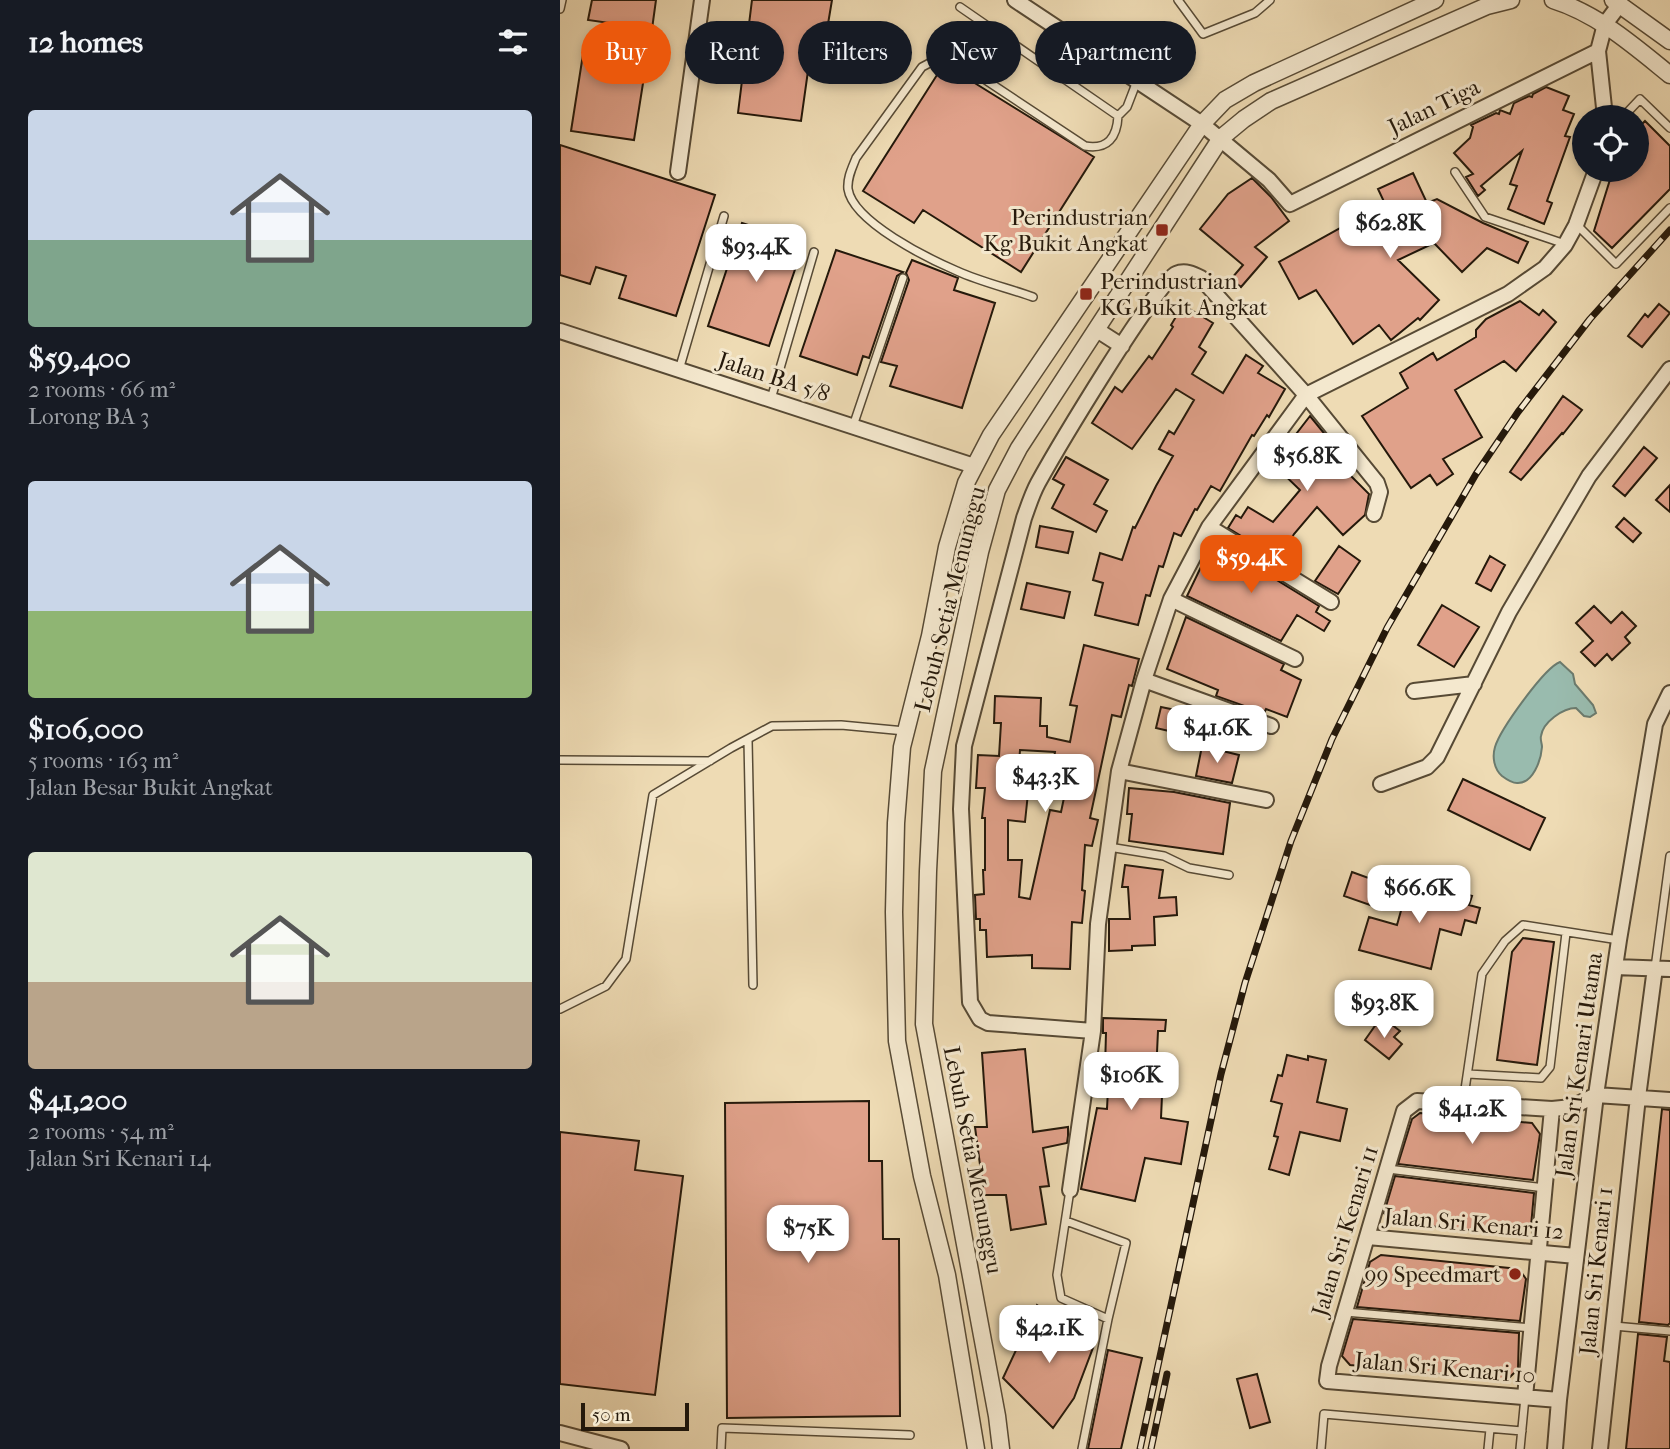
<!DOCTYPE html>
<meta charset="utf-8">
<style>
:root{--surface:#171b24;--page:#242831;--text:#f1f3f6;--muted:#9ea1a6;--accent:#ea580c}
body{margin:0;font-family:"IM FELL French Canon",serif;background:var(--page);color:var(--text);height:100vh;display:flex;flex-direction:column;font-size:26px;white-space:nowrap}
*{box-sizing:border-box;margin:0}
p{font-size:23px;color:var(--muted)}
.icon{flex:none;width:38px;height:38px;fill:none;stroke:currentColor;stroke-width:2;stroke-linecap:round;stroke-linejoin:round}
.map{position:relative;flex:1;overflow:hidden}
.panel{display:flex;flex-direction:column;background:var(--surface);width:560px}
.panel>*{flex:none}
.hud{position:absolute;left:21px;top:21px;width:665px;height:63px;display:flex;gap:14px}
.tools{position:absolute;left:1012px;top:105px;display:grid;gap:14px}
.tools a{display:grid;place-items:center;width:77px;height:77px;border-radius:50%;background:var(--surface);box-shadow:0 4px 10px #0003;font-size:35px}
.scale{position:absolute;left:21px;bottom:18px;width:108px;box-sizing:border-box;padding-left:7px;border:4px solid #25190b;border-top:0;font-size:19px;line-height:24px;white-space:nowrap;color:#25190b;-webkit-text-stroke:5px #f4e8ce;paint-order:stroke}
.price{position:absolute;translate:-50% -60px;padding:0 16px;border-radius:14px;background:#fff;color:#222;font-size:23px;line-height:46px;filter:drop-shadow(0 2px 4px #0008)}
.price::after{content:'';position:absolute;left:50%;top:42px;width:21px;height:16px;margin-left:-10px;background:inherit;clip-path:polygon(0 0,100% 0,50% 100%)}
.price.on{background:var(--accent);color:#fff}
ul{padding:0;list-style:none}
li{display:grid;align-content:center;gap:14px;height:371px;padding:0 28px}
li span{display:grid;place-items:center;height:217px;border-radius:7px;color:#555}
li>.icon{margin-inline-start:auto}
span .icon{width:126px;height:126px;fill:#fffc;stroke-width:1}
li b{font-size:30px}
h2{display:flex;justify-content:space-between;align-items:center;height:84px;padding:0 28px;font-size:30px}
.tag{padding:0 24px;border-radius:32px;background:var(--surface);box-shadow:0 4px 10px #0003;font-size:24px;line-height:63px}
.tag.on{background:var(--accent);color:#fff}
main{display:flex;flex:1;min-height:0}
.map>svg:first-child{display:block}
.water{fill:#99bbae;stroke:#6b7a6d;stroke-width:2}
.building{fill:#e0a18a;stroke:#25190b;stroke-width:2;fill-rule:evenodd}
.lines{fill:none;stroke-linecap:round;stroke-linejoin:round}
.service-casing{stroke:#574a35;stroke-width:10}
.minor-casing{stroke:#574a35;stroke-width:18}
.tertiary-casing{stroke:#574a35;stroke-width:19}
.service{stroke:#f4e8ce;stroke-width:7}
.minor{stroke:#f4e8ce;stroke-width:14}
.tertiary{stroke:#f4e8ce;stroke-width:16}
.rail-casing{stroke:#25190b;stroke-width:7}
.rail{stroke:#f4e8ce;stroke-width:4.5;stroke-dasharray:13;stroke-linecap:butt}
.poi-dot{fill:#8f2418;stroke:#f4e8ce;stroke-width:2.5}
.labels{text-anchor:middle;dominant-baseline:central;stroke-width:6;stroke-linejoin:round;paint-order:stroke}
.street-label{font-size:23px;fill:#25190b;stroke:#f4e8ce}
.poi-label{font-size:23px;fill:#25190b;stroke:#f4e8ce;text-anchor:end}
</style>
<main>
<section class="panel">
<h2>12 homes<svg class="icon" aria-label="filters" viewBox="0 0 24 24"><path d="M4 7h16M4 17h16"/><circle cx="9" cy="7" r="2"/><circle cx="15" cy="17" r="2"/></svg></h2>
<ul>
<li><span style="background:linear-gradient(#c9d6e8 60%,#7fa58c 0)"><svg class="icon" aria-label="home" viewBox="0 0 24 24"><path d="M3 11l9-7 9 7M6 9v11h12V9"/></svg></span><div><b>$59,400</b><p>2 rooms · 66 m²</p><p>Lorong BA 3</p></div></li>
<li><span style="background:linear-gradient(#c9d6e8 60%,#8fb573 0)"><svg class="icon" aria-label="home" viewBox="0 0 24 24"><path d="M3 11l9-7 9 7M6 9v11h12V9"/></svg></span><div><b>$106,000</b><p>5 rooms · 163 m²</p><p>Jalan Besar Bukit Angkat</p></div></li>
<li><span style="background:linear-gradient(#dfe7d0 60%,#b9a48a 0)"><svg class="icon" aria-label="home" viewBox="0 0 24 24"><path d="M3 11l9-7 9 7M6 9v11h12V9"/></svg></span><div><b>$41,200</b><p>2 rooms · 54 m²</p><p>Jalan Sri Kenari 14</p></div></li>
</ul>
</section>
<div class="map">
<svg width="1110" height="1449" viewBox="0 0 1110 1449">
<rect width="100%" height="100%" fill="#eedbb4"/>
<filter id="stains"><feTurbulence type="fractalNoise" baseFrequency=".00286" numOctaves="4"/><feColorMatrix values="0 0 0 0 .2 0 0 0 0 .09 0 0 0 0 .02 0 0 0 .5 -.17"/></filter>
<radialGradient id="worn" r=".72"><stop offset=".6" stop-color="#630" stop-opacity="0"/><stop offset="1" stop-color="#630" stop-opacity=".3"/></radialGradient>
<!-- water -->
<path class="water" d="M1000 662 1013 674 1015 684 1033 705 1036 713 1030 717 1024 716 1016 708C1003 708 983 722 981 736 980 740 982 743 982 747 981 760 973 784 957 783 952 783 946 779 942 776 934 769 932 757 935 747 940 730 984 668 1000 662Z"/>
<!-- building -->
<path class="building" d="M32 0H96L92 29 28 20Z
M192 0H272L267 30 254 28 241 121 178 113Z
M24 48 87 58 74 140 11 131Z
M384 64 534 157 461 272 363 210 354 223 303 191Z
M986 87 1009 96 1003 110 1014 114 1005 136 1010 137 987 201 992 203 984 224 948 209 957 186 950 184 962 151 921 186 925 190 918 196 906 177 913 174 894 153 910 138 913 127 911 125 936 113 939 114 940 110 950 114 954 103 969 96 972 97 973 94Z
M1085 121 1110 146V189L1052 248 1034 231 1053 170H1076V130Z
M0 145 155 195 116 316 59 298 66 276 36 267 30 284 0 275Z
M853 173 867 203 877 199 923 223 968 242 958 263 927 248 902 272 874 243 838 260 879 300 860 320 858 318 831 340 819 325 793 344 756 290 739 299 719 262 784 226 786 230 827 208 818 189Z
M692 178 711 197 729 221 695 247 707 257 681 287 671 279 683 265 640 229 668 194Z
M182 223 244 243 209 346 148 326Z
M276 250 343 272 337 276 309 358 303 356 297 375 240 356Z
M352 260 398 278 394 290 435 303 402 408 330 386 337 366 321 362 349 280 346 273Z
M960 301 979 315 983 310 996 322 956 371 944 361 895 390 922 437 883 459 893 474 877 485 870 475 851 488 802 416 848 388 840 373 873 353 877 360 916 337V330L926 319Z
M1099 304 1110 313 1082 347 1068 336 1085 314 1088 317Z
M623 305 653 323 639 347 646 352 632 374 663 393 686 355 703 366 698 373 725 389 709 417 707 415 694 436 692 435 660 491 651 486 637 510 635 509 621 536 614 533 603 567 599 566 590 596 586 595 578 625 535 615 543 583 533 580 540 553 562 560 573 527 575 528 596 486 613 456 599 449 609 431 614 434 634 400 616 389 572 449 532 423 555 387 562 392 589 356 592 359 613 327 611 325Z
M1003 396 1022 410 1003 434 1002 433 961 480 950 472Z
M750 416 781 454 775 460 809 494 805 515 783 535 757 507 734 534 719 559 668 528 676 515 681 518 688 507 713 522 740 490 713 464Z
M1084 447 1097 458 1065 496 1053 486Z
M506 457 548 480 534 504 547 511 536 532 492 508 504 485 493 479Z
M1110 485V512L1096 500Z
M1064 518 1081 533 1073 542 1056 527Z
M480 526 513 532 508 553 476 547Z
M652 544 657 546 658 544 759 606 756 612 770 621 764 631 737 615 721 641 627 596Z
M779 546 800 561 778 594 755 581Z
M930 556 945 565 931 591 916 583Z
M467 583 510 592 504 618 461 609Z
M882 605 919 627 894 667 858 645Z
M1034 606 1051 623 1062 612 1076 626 1065 637 1070 643 1052 660 1047 654 1035 666 1021 652 1033 641 1016 623Z
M626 617 724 664 721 670 741 680 727 717 706 709 704 713 656 696 658 690 607 669Z
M524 645 579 659 572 686 569 685 561 717 552 715 530 818 538 820 532 846 525 845 522 890 525 891 522 923 512 922 510 969 472 968V955L427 957 426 930H420V919H416L415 895 424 894 423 870H425V818H422L425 788H416L418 755 439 756 441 723H434L435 696 481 698 480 726H487V737L510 742 517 706 510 705ZM460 750 495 752 492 770 509 774 501 812 490 810 470 899 459 897 462 860H448V820L465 822 468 793 457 792Z
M601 707 640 715 635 737 596 728Z
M642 746 679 755 672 783 636 776Z
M903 779 985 818 970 850 888 810Z
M569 788 614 792 670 803 663 854 569 841 572 814H567Z
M565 865 603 870 599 898 616 897 617 915 594 917 595 945 572 946V950L549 951V919H570L568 887H562Z
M792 872 817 881 810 905 784 896Z
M849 882 876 889 877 886 912 896 909 905 920 908 916 923 905 920 901 935 880 929 871 969 799 950 809 917 837 925Z
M963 938 994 942 977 1065 937 1060 952 952Z
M543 1018 606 1020 605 1031H598L596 1074H603L601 1118 628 1122 621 1164 585 1158 575 1201 521 1189 537 1108 547 1109 549 1068H545L546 1033H543Z
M817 1023 826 1031 831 1024 840 1031 834 1037 842 1044 829 1059 805 1040Z
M465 1049 473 1132 508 1127V1136L507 1143 483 1148 489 1186 480 1187 486 1224 451 1230 446 1195H424L415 1127H427L422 1053Z
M727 1055 748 1060V1056L766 1060 757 1102 787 1109 780 1141 740 1132 729 1175 709 1169 718 1137 714 1136 722 1104 711 1101 718 1075 722 1076Z
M309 1101V1161H322L323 1239H339L340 1416 167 1418 165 1103Z
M1102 1109 1110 1110V1323L1108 1325 1079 1322Z
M860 1113 972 1123 980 1134 973 1180 838 1164 852 1119Z
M0 1132 79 1141 75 1170 123 1176 95 1395 0 1384Z
M835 1176 974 1193 971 1226 964 1236 831 1222 824 1213Z
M821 1255 959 1269 966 1279 960 1321 797 1307 810 1262Z
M477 1305 534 1345 514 1398 493 1428 443 1378Z
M793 1319 959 1333 958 1369 946 1381 790 1365 782 1356Z
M1078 1334 1107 1337 1104 1361 1110 1362V1449H1066Z
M548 1350 582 1358 561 1449H528Z
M697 1374 710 1422 690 1428 677 1379Z"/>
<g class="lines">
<defs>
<path id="service" d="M618 0 643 34 695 13 710 0
M400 7 558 116 567 107 577 81
M0 9 2 0
M1063 117 1080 99 1110 128
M895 172 925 217 1005 244
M1017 225 1056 264 1110 208
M473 297C448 288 421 282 397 271 369 259 293 222 288 189 287 178 292 168 296 158L362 67 381 57 394 59 525 146C548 150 557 137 558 116
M119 370 164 216
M211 399 254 252
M293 426 343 278
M188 740 193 985
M0 760 150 761
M549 847 604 856 629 868 669 875
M1095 968 1110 856
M0 1009 46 986 66 959 93 795 171 748 212 726 281 725 345 731
M908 1074 981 1078 990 1067 1006 933
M903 1103 922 974 945 941 963 925 1059 940
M828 1169 985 1188
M510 1190 497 1275 501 1298 548 1319
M506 1221 566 1243 548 1319 522 1449
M785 1312 971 1328
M1054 1326 1110 1331
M161 1449 162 1428 350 1435
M761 1449 764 1414 962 1431
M928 1449 930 1429
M960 1449 965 1397"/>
<path id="minor" d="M455 0 642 124 709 180 730 204 1038 51
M1045 117 1038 51 1045 24 1060 4
M118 172 142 0
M537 330 562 346
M0 331 414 466
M649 527 771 602
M611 599 735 659
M584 680 711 726
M854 691 914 684
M559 771 706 800
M821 784 867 767 877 757 949 612 1029 476 1110 369
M1055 967 1110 969
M533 1031 428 1023 420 1019 410 1002 401 809 404 746 464 518C468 507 472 494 478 483 494 454 596 282 616 274 625 270 633 274 641 278L746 395 817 483 820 492 814 514
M510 1190 533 1031 538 924 559 771 584 680 611 599 649 527 746 395 948 294 985 268 1005 245 1016 225 1036 170
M808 1237 1016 1256
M965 1397 992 1109
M999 1400 767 1381 769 1366 844 1111 857 1101 992 1109 1012 1107 1036 1095 1110 1100
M0 1433 61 1449
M995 1449 999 1400 1036 1095 1059 940 1095 724 1110 693
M1040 1449 1078 1097 1095 968"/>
<path id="tertiary" d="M993 0C1038 14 1074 46 1110 75
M1053 0 1110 41
M416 1449 387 1275 362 1176 337 1041 334 912 336 823 342 747 370 636 387 547 406 483 431 435 642 124 665 100 694 83 875 0
M441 1449 437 1416 364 1024 368 871 373 771 420 552 437 490 459 448 661 138 684 119 711 101 927 6 951 0"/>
</defs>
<!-- service casing -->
<use href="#service" class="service-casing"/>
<!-- minor casing -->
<use href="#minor" class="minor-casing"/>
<!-- tertiary casing -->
<use href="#tertiary" class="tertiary-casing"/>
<!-- service -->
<use href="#service" class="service"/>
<!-- minor -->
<use href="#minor" class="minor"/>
<!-- tertiary -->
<use href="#tertiary" class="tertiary"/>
<defs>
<path id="rail" d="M580 1449 661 1074 685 983 731 841 772 739 827 628 916 474 958 412 1030 319 1110 230
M591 1449 607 1374"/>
</defs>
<!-- rail casing -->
<use href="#rail" class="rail-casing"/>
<!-- rail -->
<use href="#rail" class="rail"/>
</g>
<!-- markers -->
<g class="poi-dot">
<rect x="595" y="223" width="14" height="14" rx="3.5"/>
<rect x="519" y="287" width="14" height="14" rx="3.5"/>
<circle cx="955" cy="1274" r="7"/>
</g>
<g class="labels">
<!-- street labels -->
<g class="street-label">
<text transform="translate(874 107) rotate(-26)">Jalan Tiga</text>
<text transform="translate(214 377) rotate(18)">Jalan BA 5/8</text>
<text transform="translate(390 599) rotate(-76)">Lebuh Setia Menunggu</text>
<text transform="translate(1019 1065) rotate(-82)">Jalan Sri Kenari Utama</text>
<text transform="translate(413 1160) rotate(79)">Lebuh Setia Menunggu</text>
<text transform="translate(914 1224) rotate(5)">Jalan Sri Kenari 12</text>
<text transform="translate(785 1231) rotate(-73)">Jalan Sri Kenari 11</text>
<text transform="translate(1036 1271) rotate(-84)">Jalan Sri Kenari 1</text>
<text transform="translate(885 1368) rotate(5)">Jalan Sri Kenari 10</text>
</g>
<!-- poi labels -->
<g class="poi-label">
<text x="588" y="217">Perindustrian<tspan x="588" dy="26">Kg Bukit Angkat</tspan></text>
<text x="540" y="281" text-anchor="start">Perindustrian<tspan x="540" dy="26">KG Bukit Angkat</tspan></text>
<text x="941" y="1274">99 Speedmart</text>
</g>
</g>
<rect width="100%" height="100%" filter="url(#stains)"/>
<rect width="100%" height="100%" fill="url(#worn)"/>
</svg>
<div class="tools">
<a><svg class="icon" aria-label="locate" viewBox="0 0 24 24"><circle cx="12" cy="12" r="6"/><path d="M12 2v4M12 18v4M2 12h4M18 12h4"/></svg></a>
</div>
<div class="scale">50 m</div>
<b class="price" style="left:830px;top:260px">$62.8K</b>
<b class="price" style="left:196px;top:284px">$93.4K</b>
<b class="price" style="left:747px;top:493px">$56.8K</b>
<b class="price on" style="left:691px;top:595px">$59.4K</b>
<b class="price" style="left:657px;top:765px">$41.6K</b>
<b class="price" style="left:485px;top:814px">$43.3K</b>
<b class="price" style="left:859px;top:925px">$66.6K</b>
<b class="price" style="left:824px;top:1040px">$93.8K</b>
<b class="price" style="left:571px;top:1112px">$106K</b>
<b class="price" style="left:912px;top:1146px">$41.2K</b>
<b class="price" style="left:248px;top:1265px">$75K</b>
<b class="price" style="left:489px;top:1365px">$42.1K</b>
<div class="hud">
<a class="tag on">Buy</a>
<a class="tag">Rent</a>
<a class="tag">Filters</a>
<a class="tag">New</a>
<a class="tag">Apartment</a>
</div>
</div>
</main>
